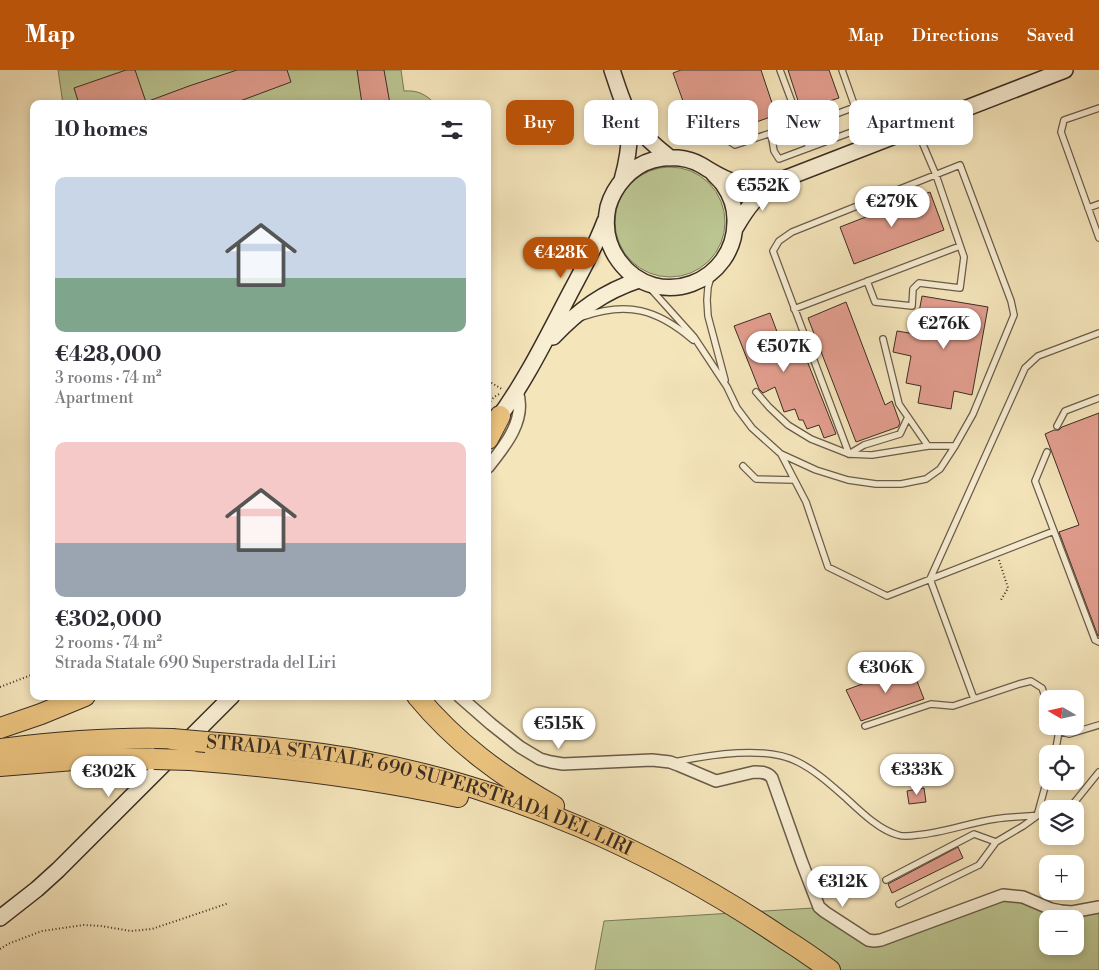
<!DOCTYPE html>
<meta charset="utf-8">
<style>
:root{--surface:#fff;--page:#f7f7f7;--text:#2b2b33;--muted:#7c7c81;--accent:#b45309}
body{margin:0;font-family:"Libre Bodoni",serif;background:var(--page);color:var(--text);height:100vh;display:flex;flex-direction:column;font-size:19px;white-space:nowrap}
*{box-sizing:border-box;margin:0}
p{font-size:16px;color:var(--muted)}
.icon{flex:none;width:28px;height:28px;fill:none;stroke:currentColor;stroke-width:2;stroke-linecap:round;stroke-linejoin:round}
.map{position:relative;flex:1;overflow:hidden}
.details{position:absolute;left:30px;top:30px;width:461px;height:600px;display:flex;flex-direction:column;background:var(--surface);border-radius:10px;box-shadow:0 2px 8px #0003}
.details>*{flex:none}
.banner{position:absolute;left:506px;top:30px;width:475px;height:45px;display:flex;gap:10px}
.needle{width:32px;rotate:279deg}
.tools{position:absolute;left:1039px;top:620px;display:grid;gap:10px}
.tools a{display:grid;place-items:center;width:45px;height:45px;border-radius:10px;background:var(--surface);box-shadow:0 2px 8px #0003;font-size:25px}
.price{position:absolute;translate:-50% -42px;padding:0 11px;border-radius:18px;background:#fff;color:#222;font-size:16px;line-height:32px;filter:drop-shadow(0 1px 2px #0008)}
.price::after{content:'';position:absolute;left:50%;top:30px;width:15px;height:11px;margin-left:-8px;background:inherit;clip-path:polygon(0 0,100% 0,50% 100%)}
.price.active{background:var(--accent);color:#fff}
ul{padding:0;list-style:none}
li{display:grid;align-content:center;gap:10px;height:265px;padding:0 25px}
li span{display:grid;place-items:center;height:155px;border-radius:10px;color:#555}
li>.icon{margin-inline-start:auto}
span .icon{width:90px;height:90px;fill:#fffc;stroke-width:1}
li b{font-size:21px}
h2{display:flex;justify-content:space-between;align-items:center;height:60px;padding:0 25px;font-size:21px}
.pill{padding:0 18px;border-radius:10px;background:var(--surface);box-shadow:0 2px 8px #0003;font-size:18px;line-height:45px}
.pill.active{background:var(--accent);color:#fff}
header{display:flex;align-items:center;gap:30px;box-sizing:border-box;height:70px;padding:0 25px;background:var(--accent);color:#fff}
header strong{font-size:24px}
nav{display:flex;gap:28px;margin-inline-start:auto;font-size:18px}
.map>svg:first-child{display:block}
.green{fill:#bbc591;stroke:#7a7a5a;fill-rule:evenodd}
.building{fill:#e39e8f;stroke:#3a2e24}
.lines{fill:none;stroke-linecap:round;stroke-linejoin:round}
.lane-casing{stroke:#695c4a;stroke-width:8}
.street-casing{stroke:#695c4a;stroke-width:14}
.secondary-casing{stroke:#3a2e24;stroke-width:18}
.highway-casing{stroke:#3a2e24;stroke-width:22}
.path{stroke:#3a2e24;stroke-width:2;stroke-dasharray:1 2.5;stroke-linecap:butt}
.lane{stroke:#f8eed3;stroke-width:5.5}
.street{stroke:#f8eed3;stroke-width:11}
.secondary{stroke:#f8eed3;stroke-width:15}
.highway{stroke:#eac27e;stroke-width:20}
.highway-bridge-casing{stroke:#3a2e24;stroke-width:22;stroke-linecap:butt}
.highway-bridge{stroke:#eac27e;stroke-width:20}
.labels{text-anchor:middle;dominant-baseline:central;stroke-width:4;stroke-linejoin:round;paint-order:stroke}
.street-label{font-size:19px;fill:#3a2e24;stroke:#f8eed3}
</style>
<header>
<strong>Map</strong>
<nav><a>Map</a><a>Directions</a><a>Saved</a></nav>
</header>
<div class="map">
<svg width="1099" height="900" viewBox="0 0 1099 900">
<rect width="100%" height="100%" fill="#f5e5bb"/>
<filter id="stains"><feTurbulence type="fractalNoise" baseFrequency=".004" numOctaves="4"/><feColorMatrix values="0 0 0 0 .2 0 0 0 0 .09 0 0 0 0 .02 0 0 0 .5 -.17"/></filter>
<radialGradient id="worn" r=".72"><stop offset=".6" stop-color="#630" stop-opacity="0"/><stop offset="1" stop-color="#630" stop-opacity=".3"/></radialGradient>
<!-- green -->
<path class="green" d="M58 0H401L404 21C417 20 426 24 435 34H63Z
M615 152a55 55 0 1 1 110 0a55 55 0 1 1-110 0Z
M1006 827 1050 844 1099 842V900H595L604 851 813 838 864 873ZM1048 849H1075V876H1048Z"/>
<!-- building -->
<path class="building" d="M126 0H135L146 32 189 16 237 0H287L291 12 232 34H79L74 18Z
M357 0H384L390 34H362Z
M681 0H761L776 45 731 61 722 36 689 48 673 3Z
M788 0H829L839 28 801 40Z
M930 122 944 160 854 194 840 157Z
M922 226 988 237 972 325 954 321 951 339 918 333 921 316 906 313 911 286 893 282 897 261 915 264Z
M846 232 885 335 892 331 900 353 898 357 856 372 808 248Z
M770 243 785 283 802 278 836 364 824 368 819 355 807 359 803 350H799L795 339 784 342 775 317 763 323 759 319 734 256Z
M1099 343V566H1098L1059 462 1079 455 1045 364 1054 360H1059L1062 357Z
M911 596 924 629 861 651 846 620Z
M924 718 926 732 909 734 907 721Z
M958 777 963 788 892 823 888 814Z"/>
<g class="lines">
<defs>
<path id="lane" d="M780 0 809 78
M1099 38 1064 50 1061 62 1099 168
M801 57 855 37 842 0
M710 58 735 75 771 63 774 81 779 89 865 57 873 74
M1088 138 1099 134
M711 207 708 217 707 230 708 246 725 310
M867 211 875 232 912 236 913 219 919 213 960 218 964 187 936 105 916 58
M650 218 694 267 727 317 737 338 752 358 781 384 806 432 828 497 887 526 1054 461
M794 239 960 176
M582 247C627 231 657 239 693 270
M883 269 899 334 928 376
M756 322 769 337 788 355 811 369 849 384 872 385 928 376H955
M1057 356 1065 341 1099 328
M1047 382 1035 411 1095 570 1099 572
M781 384 816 400 848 410 876 414H901L926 409 940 399 955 376 973 344 1014 245 1011 231 960 95 792 162 779 171 773 181 849 384 864 375 900 364 908 347
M743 396 756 409 794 410
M974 629 930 509 1025 298 1038 286 1099 263
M865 656 931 634 953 636 1019 614 1031 611 1042 618 1048 634
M1057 656 1059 661 1069 664 1099 655
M1055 684 1059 661
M674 692C709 685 766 675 798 692 816 701 831 715 846 728 860 741 879 760 898 765 904 767 911 766 917 765 944 763 968 753 995 749 1012 746 1030 747 1048 744
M1069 739 1099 702
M886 810 974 764 996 772
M899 834 979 795 996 772 1023 756 1037 746 1048 706"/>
<path id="street" d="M488 397C505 376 527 349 517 321
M459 626 491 654 520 677 540 689 551 692 563 694 652 690 670 692 678 695 716 711 754 702C761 702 768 702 772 708L801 790 819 837 825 842 868 870 874 871 881 870 1003 825 1023 827 1051 839 1061 841 1072 842 1099 837"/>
<path id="secondary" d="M612 0C618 17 624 40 635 55 645 68 658 78 670 88
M713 103C716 107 720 110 723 114 730 124 735 137 735 149 737 213 657 243 619 191 607 175 604 156 608 137 614 116 631 96 653 90 669 86 687 87 701 95 713 102 724 110 738 113 751 116 763 114 776 112L1065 0
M622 110C628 89 631 68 629 46
M736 157C747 138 756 126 775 113
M553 267C579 240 603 222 639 210
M494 354C524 314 545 271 568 227 581 202 595 178 605 151
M0 848 37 819 58 800 232 626"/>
<g id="highway">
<path d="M488 369 500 346"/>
<path d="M417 626C456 673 501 706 554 736"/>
<path d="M0 658 41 644 85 626"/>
<path id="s1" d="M206 672C258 676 309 681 360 690 512 718 656 782 783 868 799 878 815 889 830 900"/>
<path d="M0 679C57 672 114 667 172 669"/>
<path d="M190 690C280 697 370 708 458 727"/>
<path d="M0 696 86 689H154"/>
</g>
</defs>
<!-- lane casing -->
<use href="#lane" class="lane-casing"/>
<!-- street casing -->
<use href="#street" class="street-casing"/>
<!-- secondary casing -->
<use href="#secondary" class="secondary-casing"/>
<!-- highway casing -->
<use href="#highway" class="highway-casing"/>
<!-- path -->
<path class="path" d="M488 312H490L502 319
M488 334 494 327 499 324
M999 490 1008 518 1001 530
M0 617 34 604
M0 879 8 874 42 861 84 855 101 856 131 861 152 859 229 833"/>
<!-- lane -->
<use href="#lane" class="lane"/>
<!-- street -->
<use href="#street" class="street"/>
<!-- secondary -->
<use href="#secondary" class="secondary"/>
<!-- highway -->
<use href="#highway" class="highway"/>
<defs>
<path id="highway-bridge" d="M172 669 206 672
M154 689 190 690"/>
</defs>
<!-- highway-bridge casing -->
<use href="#highway-bridge" class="highway-bridge-casing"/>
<!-- highway-bridge -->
<use href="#highway-bridge" class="highway-bridge"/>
</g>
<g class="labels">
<!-- street labels -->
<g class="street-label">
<text stroke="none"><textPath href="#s1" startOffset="221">STRADA STATALE 690 SUPERSTRADA DEL LIRI</textPath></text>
</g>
</g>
<rect width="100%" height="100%" filter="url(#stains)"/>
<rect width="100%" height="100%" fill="url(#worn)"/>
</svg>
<div class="tools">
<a><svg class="needle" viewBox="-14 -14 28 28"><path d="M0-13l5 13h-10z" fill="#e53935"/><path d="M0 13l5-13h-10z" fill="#7c7c81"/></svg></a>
<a><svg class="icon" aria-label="locate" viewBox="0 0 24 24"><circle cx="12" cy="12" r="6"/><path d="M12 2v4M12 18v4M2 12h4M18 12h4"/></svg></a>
<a><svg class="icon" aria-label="layers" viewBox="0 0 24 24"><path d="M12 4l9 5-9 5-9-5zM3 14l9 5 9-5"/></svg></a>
<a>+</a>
<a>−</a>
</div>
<b class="price" style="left:763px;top:142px">€552K</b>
<b class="price" style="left:892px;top:158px">€279K</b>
<b class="price active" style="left:561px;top:209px">€428K</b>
<b class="price" style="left:944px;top:280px">€276K</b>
<b class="price" style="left:784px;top:303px">€507K</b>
<b class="price" style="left:886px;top:624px">€306K</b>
<b class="price" style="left:559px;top:680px">€515K</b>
<b class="price" style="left:917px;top:726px">€333K</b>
<b class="price" style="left:109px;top:728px">€302K</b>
<b class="price" style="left:843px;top:838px">€312K</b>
<div class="banner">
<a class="pill active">Buy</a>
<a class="pill">Rent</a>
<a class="pill">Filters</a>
<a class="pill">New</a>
<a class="pill">Apartment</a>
</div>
<section class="details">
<h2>10 homes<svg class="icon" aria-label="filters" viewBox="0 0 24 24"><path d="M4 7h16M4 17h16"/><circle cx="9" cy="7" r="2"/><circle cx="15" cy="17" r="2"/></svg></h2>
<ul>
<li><span style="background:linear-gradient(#c9d6e8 65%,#7fa58c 0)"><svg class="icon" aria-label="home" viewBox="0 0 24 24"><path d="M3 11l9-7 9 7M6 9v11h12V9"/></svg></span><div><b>€428,000</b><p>3 rooms · 74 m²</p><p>Apartment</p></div></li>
<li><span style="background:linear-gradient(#f6c9c9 65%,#9aa5b1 0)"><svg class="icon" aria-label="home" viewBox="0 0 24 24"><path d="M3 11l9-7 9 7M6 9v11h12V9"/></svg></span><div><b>€302,000</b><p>2 rooms · 74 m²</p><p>Strada Statale 690 Superstrada del Liri</p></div></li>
</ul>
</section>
</div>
